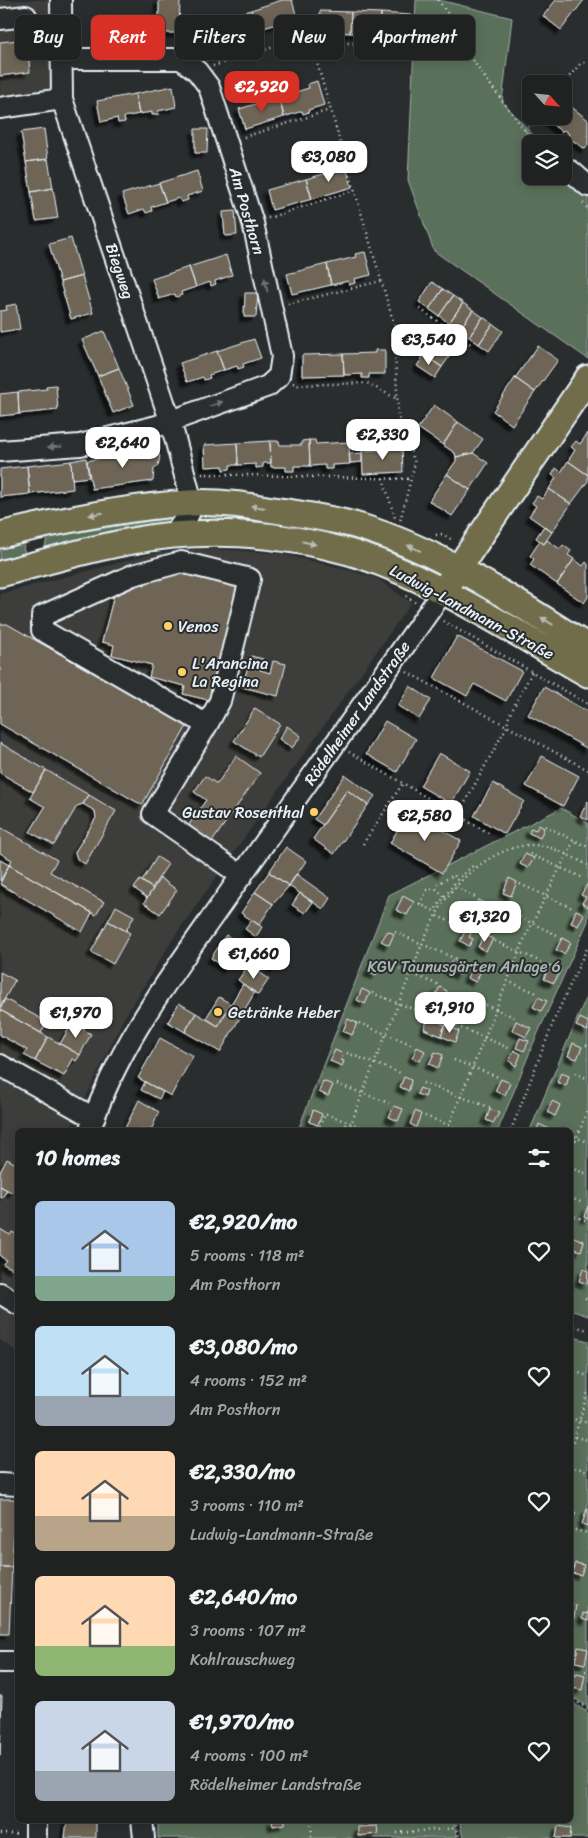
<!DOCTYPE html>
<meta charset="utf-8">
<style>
:root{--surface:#202222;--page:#2d2f2f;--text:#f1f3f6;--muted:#a2a4a5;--line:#3d3f40;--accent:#d93025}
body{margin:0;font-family:Sriracha,sans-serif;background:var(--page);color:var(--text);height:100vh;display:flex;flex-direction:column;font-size:19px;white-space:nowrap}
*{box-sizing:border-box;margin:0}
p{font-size:16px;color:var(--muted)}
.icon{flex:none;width:28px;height:28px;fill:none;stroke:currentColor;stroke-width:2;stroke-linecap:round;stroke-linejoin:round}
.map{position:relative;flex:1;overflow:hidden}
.details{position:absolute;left:15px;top:1128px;width:558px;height:695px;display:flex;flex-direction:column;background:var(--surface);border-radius:8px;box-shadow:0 2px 12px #0003,0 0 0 1px var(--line)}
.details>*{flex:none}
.top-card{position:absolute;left:15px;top:15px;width:559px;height:45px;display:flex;gap:10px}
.needle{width:32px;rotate:117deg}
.fabs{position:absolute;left:522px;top:75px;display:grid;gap:10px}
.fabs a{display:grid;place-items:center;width:50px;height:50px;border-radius:8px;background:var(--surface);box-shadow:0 2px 12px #0003,0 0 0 1px var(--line);font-size:25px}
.price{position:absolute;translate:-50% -42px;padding:0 11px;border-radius:10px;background:#fff;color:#222;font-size:16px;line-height:32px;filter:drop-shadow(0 1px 2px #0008)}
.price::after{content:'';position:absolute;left:50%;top:30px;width:15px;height:11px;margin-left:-8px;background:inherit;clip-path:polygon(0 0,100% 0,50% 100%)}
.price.on{background:var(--accent);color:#fff}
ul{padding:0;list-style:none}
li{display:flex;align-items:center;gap:15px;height:125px;padding:0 20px}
li span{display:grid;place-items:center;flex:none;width:140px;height:100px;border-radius:8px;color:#555}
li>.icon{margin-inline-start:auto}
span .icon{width:60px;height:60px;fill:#fffc;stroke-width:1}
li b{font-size:21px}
h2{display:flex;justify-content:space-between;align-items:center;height:60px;padding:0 20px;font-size:21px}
.pill{padding:0 18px;border-radius:8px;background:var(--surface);box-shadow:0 2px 12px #0003,0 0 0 1px var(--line);font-size:18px;line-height:45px}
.pill.on{background:var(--accent);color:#fff}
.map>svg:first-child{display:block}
.built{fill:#3e3e3a}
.green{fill:#5a6f5a;stroke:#a1b0a9}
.building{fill:#6e6556;stroke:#e8f1f8;filter:url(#shadow)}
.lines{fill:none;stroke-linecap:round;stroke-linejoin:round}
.minor-casing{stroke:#e8f1f8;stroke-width:24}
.major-casing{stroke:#e8f1f8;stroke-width:29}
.path{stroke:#e8f1f8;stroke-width:2.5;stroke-dasharray:1 4;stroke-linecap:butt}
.minor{stroke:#2a2d2e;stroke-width:20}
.major{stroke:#716d4b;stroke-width:25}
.oneway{fill:#6c7275}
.oneway2{fill:#b8bcb3}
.poi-dot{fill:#ffd166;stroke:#2a2d2e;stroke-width:2}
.labels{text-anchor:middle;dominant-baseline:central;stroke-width:4;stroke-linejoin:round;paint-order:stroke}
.street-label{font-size:16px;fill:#e8f1f8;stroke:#2a2d2e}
.poi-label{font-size:16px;fill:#e8f1f8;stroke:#2a2d2e;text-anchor:start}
.park-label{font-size:16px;fill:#a8b6b1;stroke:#2a2d2e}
</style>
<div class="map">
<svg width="588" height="1838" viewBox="0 0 588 1838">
<defs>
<filter id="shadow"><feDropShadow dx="-4.5" dy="4.5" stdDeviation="1" flood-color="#0009"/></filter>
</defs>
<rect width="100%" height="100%" fill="#2a2d2e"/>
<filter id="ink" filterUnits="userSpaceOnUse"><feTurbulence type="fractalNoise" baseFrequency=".02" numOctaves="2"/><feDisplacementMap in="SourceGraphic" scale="10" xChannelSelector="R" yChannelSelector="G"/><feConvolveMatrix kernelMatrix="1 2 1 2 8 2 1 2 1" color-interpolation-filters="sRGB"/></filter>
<g filter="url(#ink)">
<!-- built -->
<path class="built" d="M0 0H55L57 89 0 96Z
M199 548 281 554 337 567 376 578 411 603 176 934 124 1018 70 1130H18L17 1351 0 1340V594L156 553Z"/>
<!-- green -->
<path class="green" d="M416 0H439L512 18 502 101 541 144H531V176H564L588 195V359L434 251 408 180Z
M202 510 321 526 419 559 416 564C376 542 287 518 241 520 226 520 210 525 195 527L193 524Z
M178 517V522L48 552 45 547 47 538 53 536Z
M27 541 23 548 30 561 0 568V544Z
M561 808 588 823V921L534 1042 498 1130H298L389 895Z
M588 993V1316L570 1310V1130H530Z
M570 1336 588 1341V1707L570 1695Z
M570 1701 588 1713V1838H463L459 1820H570Z
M158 1820H453L457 1838H158Z"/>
<!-- building -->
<path class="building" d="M159 0H180L179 33H159Z
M282 0H292L297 18 257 30 251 10Z
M556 0H584L561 30 543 16Z
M251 10 257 30 217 42 212 22Z
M320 11 351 12 350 33 337 32V35H330V32L319 31Z
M351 12 381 13 380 34H367V37H360V33H350Z
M381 13 411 15 410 36 398 35V39L391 38V35L380 34Z
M27 39 30 72 0 76V42Z
M317 81 324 105 308 110 309 112 303 114 302 111 284 117 279 97 309 88 308 84Z
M173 86 176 107 158 111 159 114 152 115V112L139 114 135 94Z
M135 94 139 114 124 117 125 122 118 123 117 118 101 122 97 101Z
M279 97 284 117 245 129 239 109Z
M564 101 588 120V145L585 149 572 140 566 147 562 143 569 134 564 130 562 132 543 117 564 116Z
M44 129 48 159 26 162 21 132Z
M195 129H208L207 153H195Z
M48 159 53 188 31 192 26 162Z
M345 164 352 187 312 199 306 179 337 170 336 167Z
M197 171 203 191 187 196 188 200 181 202 179 198 166 202 159 183Z
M306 179 312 199 272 210 267 190Z
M159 183 166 202 151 207 152 211 146 213 144 209 129 214 122 194Z
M53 188 58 218 36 221 31 192Z
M235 211 237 235 225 236 223 212Z
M71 238 82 276 60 282 49 244Z
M365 252 371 275 354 279 355 283 349 285 348 281 331 285 327 264 356 257 355 254Z
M226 255 232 275 215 281 216 284 211 286 210 282 196 287 189 267Z
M327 264 331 285 292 294 287 274Z
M189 267 196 287 181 292 182 295 176 297 175 294 159 299 152 279Z
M82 276 93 313 71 319 60 282Z
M432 282 443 289 429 309 419 302Z
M443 289 453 296 439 316 429 309Z
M245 293H258L256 317H244Z
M453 296 463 303 449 323 439 316Z
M463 303 473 310 459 330 449 323Z
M16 304 20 329 0 332V311L7 310 6 306Z
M473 310 483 317 469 337 459 330Z
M483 317 493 324 479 344 469 337Z
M493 324 503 331 489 351 479 344Z
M104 331 119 368 98 376 82 340Z
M438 334 456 346 449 357 431 344Z
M254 339 261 358 243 364 244 367 238 369 237 366 224 370 217 351Z
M431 344 449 357 442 367 424 355Z
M538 346 558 360 535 392 515 378Z
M375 350H385V374H369V378H362V374L344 375 343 354 375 353Z
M217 351 224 370 209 375 210 378 204 380 203 377 187 382 180 363Z
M343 354 344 375 302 376V355Z
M424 355 442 367 435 378 417 366Z
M119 368 134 405 113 413 98 376Z
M515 378 535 392 512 425 493 411Z
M56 385 58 410 19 414 18 392 47 389 46 386Z
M18 392 19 414 0 416V394Z
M434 405 458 422 443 445 418 428Z
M458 422 483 439 473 453 456 457 455 453 443 445Z
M588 433V475L568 461 575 450 571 447 576 441 580 444Z
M309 440H315L316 444 349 442 350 464 332 465V469H325V465L310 466Z
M309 440 310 466H294V471H286V467H271L270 441H279L280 445H302V441Z
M270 441 271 463H263V467L256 468V464L238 465 237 443Z
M237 443 238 465H230V469L223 470V466L205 467 204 445Z
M402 445 403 472 363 474 362 451 392 449V446Z
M141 448 146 451 152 450 160 456 158 466 154 469 153 481 92 489 87 461Z
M362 453V462L350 463 349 454Z
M473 453 488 463 470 490 447 474 456 461V457Z
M86 458 89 477 72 479 71 461Z
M71 461 73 489 30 494 27 466Z
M568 461 588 475V481L571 504 549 489 556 478 552 475 556 468 561 472Z
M27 466 30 494 0 497V469Z
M447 474 470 490 452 516 429 501Z
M549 489 571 504 552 532 529 516 536 506 532 503 537 496 542 499Z
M544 526 552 532 544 544 536 538Z
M547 540 560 549 563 545 571 551 568 555 574 559 557 584 530 565 534 559 530 556 540 541 544 544Z
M574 559 583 566 586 562 588 564V597L584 603 557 584Z
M176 567 241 583 212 701 183 694 185 686 149 677 152 665 112 655 114 645 102 642 116 587 128 590 130 581 145 585 147 575Z
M0 624H7L187 726 142 805 0 724Z
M457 636 522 671 506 701 474 684 467 696 434 678Z
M251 656 263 659 260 670 270 673 273 661 286 664 278 696 242 687Z
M410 686 431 700 419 719 398 706Z
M544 687 588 712V749L528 715Z
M255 708 280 724 259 757 234 741Z
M385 721 416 739 397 772 366 754Z
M287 726 301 736 292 748 279 739Z
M0 743 46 770 33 792 0 773Z
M439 753 470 771 451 804 420 786Z
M236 756 260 773 212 842 188 826 206 800 194 792 205 776 217 784Z
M542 756 579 776 563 806 526 786Z
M46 770 89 795 83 804 77 806 54 845 30 832 45 807 30 798Z
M345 775 375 796 368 805 347 790 323 825 314 819Z
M493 783 524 801 505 834 474 816Z
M347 790 368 805 334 854 313 839Z
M89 795 116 811 85 864 77 859 75 852 96 818 95 811 83 804Z
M588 801V820L580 816Z
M409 810 461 841 442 873 390 843Z
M539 825 544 828 540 838 529 833 531 828 536 830Z
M0 827 57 860 50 872 104 902 96 915 9 865 12 860 0 853Z
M286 847 306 861 289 886 269 872Z
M525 854 534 858 528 868 520 864Z
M157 857 168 864 152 888 142 881Z
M0 860 9 865 0 881Z
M9 865 92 913 82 932 0 884Z
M269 872 289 886 273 904 255 892Z
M296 874 330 898 323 909 289 886Z
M160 878 177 890 160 914 144 903Z
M509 878 517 882 511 896 503 893Z
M140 880 153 889 147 898 134 888Z
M588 883V907L582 903 586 897 581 895Z
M255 892 273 904 259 925 241 913Z
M300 893 313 902 305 913 292 905Z
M403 896 414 902 407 915 396 910Z
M478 900 488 905 482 917 472 912Z
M116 906 134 916 126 931 108 921Z
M497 910 503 912 497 924 488 919 491 913 495 915Z
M576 910 584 914 578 926 571 923Z
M252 920 262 927 256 937 245 929Z
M108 921 130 933 113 964 91 952Z
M466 930 471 933 469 937 473 939 469 946 460 941Z
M388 931 394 934 389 945 381 941Z
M226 935 243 946 236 963 233 961 227 969 211 958Z
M484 935 493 939 486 951 478 947Z
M562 938 571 943 564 954 556 950Z
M268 941 286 954 275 969 257 955Z
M453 959 464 968 460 975 448 969Z
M373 962 381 965 376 975 368 972Z
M249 965 269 979 258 995 238 980Z
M549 965 561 970 554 983 544 979Z
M473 966 481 970 476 982 467 978Z
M0 972 15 980 0 1007Z
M243 984 255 992 220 1052 185 1032 196 1013 218 1026Z
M440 987 447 991 442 1002 434 998Z
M362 989 370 993 365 1004 357 1000Z
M219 997 231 1004 218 1026 206 1018Z
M460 997 467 1000 463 1010 451 1006 454 1000 457 1002Z
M538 997 547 1001 541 1011 533 1007Z
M5 999 47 1022 41 1033 0 1010Z
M179 1003 196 1013 185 1032 168 1022Z
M0 1010 48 1037 35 1061 24 1055 27 1050 0 1035Z
M429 1016 445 1025 441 1036 424 1029Z
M580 1018 588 1022V1031L576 1026Z
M348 1019 357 1023 352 1035 343 1031Z
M516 1021 531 1028 526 1037 512 1030Z
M72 1023 91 1034 80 1055 60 1044Z
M445 1025 459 1031 455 1042 441 1036Z
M48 1037 80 1055 76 1061 73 1059 64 1076 35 1061Z
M160 1038 193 1056 171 1096 138 1078Z
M520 1038 529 1041 524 1051 516 1048Z
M573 1043 582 1047 577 1059 568 1056Z
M417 1047 425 1051 420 1061 412 1058Z
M335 1050 343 1054 341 1060 344 1061 342 1066 330 1061Z
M514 1050 521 1054 516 1066 509 1061Z
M435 1052 443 1055 438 1068 429 1064Z
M561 1073 569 1076 566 1086 557 1082Z
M404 1077 411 1080 409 1091 400 1087Z
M501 1079 510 1083 505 1095 495 1091Z
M323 1081 333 1085 328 1096 319 1092Z
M145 1082 163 1092 159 1099 141 1090Z
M420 1088 427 1091 425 1097 417 1094Z
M139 1100 159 1112 151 1130H124Z
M552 1101 560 1105 555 1116 547 1112Z
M394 1106 403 1109 398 1121 389 1117Z
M490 1109 499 1113 493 1123 486 1120Z
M313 1110 322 1114 318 1125 309 1122Z
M415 1111 421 1114 416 1127 410 1124Z
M539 1124 549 1129 548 1130H537Z
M7 1159 18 1165V1185L13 1193 0 1186V1172Z
M0 1186 7 1190 2 1198 0 1197Z
M588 1206V1219L584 1217Z
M0 1229 10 1235 12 1232 18 1235V1261L13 1269 3 1264 6 1260 0 1256Z
M573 1237 584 1241 581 1251 570 1248Z
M570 1264 574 1265 570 1278Z
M583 1269 588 1271 587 1284 579 1281Z
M0 1499H16L12 1567H0Z
M587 1509H588V1526L582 1524Z
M575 1563 584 1565 581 1575 572 1573Z
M0 1567H12L9 1634H0Z
M570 1604 576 1605 574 1618 570 1617Z
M588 1608V1621L582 1619 583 1613 587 1614Z
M578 1647 588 1649 585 1664 575 1662Z
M576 1673 585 1675 582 1690 572 1688Z
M0 1696H2L0 1756Z
M67 1820H96V1838H65Z
M272 1820H285V1824L273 1826Z
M367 1820H380L381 1823 367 1824Z
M377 1826 378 1834 358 1836V1827Z
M558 1826 571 1828 570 1838H556Z"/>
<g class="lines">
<defs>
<path id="minor" d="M61 0 62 99 170 420 189 491V514L173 535
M0 19 26 16
M0 108 62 99
M571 171 588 186
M0 451 80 445 157 426 268 386 279 376 282 356 253 223 209 87 197 71 181 59H63
M207 725 220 701 250 579 181 562 133 575 42 616V630L207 725 153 814 242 876
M0 1065 94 1118
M90 1130C119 1040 181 963 234 886 303 788 373 691 442 593
M0 1293 18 1304
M0 1484 18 1485
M0 1662H18
M142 1820 144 1838
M36 1838V1820"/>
<path id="major" d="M0 535C62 520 125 507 190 503 220 501 250 506 280 511 307 515 335 519 361 527 443 552 516 602 588 647
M0 574C56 559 115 541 173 535 232 530 292 536 349 552 428 575 515 633 588 674
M449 582 588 378"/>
</defs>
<!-- minor casing -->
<use href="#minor" class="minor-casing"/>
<!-- major casing -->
<use href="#major" class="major-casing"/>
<!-- path -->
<path class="path" d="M438 0 451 18 477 67 535 144
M309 36 394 324 398 415 415 463 400 521
M213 66 309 36 335 42 431 49 460 36
M563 84 580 64 588 62
M525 131 537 116
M244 137 330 110
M583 203 588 209
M268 218 355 190
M288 304 381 281
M420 309 472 345
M293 383 298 385 367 383 397 399
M202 474 411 479
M383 478 395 518
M436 535 442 534 454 541
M406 596 416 603
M443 621 588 704
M407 672 588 770
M349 752 490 834
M458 815 507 726 509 716 532 672
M545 826 588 847
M363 844 403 783
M530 854 581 877
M437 884 454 875 457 880
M520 884 572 908
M456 887 477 898
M444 896 435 888 427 890 420 904 434 911 457 880 475 864
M506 911 557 935
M437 916 470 930
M395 932 456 959
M495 941 541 962
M381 961 439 985
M507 981 537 993
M372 993 426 1014
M458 993 516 1018
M359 1023 413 1045
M452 1024 511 1049
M586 1045 588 1046
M347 1053 403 1074
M454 1060 498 1077
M575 1073 588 1079
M423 1083 492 1108
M337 1084 389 1103
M425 1116 462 1130
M330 1130 320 1126 325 1114 370 1130
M344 1130 347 1122
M349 1130C365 1084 384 1040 402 995 416 961 428 921 451 892 470 869 503 844 535 845 554 846 571 857 588 865
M447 1130 524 940 574 840
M511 1130 555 1018 588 946
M570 1135 588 1142
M570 1155 588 1109
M570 1168 588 1174
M570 1198 584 1203
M570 1215 588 1221
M570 1231 573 1232
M585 1298 588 1299
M570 1325 588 1330
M570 1370 588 1376
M570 1418 588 1423
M575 1437 588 1440
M570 1452 588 1391
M570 1466 588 1471
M570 1513 580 1515
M570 1529 588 1533
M570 1560 573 1561
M585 1671H588
M570 1697 588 1709
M311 1820 312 1838
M455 1820 459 1838
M159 1823 188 1820
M397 1833 457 1828
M0 1834H20"/>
<!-- minor -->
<use href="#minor" class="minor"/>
<!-- major -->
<use href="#major" class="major"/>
</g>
<!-- one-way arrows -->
<defs><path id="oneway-solid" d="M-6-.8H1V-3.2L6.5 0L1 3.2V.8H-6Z" transform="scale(1.25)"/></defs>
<g class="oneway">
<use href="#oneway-solid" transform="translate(266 285) rotate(-102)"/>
<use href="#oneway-solid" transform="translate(216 404) rotate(-20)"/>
<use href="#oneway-solid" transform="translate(55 447) rotate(176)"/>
</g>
<g class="oneway2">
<use href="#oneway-solid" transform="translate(258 507) rotate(-172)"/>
<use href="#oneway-solid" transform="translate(96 514) rotate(170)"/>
<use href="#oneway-solid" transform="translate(309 543) rotate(13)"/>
<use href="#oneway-solid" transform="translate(414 548) rotate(-156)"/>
<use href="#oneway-solid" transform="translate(547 621) rotate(-148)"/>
</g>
</g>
<!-- markers -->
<g class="poi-dot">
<circle cx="168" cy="626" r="5"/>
<circle cx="182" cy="672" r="5"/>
<circle cx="314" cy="812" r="5"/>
<circle cx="218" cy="1012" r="5"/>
</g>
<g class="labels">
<!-- street labels -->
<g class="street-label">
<text transform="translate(247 211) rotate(74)">Am Posthorn</text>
<text transform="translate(120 271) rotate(71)">Biegweg</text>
<text transform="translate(472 612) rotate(28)">Ludwig-Landmann-Straße</text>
<text transform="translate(357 713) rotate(-55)">Rödelheimer Landstraße</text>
</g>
<!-- poi labels -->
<g class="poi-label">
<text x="178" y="626">Venos</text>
<text x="192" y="663">L'Arancina<tspan x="192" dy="18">La Regina</tspan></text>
<text x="304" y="812" text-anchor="end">Gustav Rosenthal</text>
<text x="228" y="1012">Getränke Heber</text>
</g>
<!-- park labels -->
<g class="park-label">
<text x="464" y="966">KGV Taunusgärten Anlage 6</text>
</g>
</g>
</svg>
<div class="fabs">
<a><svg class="needle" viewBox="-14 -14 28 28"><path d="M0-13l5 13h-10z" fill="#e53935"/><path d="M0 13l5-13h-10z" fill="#a2a4a5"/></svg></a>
<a><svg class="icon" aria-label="layers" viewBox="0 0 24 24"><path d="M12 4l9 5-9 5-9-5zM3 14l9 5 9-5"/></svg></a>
</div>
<b class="price on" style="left:262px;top:113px">€2,920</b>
<b class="price" style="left:329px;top:183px">€3,080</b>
<b class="price" style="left:429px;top:366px">€3,540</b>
<b class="price" style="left:383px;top:461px">€2,330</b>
<b class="price" style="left:123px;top:469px">€2,640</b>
<b class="price" style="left:425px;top:842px">€2,580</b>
<b class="price" style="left:485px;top:943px">€1,320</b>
<b class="price" style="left:254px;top:980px">€1,660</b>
<b class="price" style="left:450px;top:1034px">€1,910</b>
<b class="price" style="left:76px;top:1039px">€1,970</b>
<div class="top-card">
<a class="pill">Buy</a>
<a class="pill on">Rent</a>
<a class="pill">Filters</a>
<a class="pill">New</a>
<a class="pill">Apartment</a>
</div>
<section class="details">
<h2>10 homes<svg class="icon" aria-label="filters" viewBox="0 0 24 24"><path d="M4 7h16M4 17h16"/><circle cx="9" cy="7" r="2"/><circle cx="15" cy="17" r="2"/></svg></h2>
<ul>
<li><span style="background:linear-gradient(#a9c7e8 75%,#7fa58c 0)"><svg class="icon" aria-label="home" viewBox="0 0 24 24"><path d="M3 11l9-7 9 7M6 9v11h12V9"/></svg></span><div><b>€2,920/mo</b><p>5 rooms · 118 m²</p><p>Am Posthorn</p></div><svg class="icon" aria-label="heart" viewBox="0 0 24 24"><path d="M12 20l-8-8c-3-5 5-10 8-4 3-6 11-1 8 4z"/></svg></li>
<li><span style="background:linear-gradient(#bfe0f5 70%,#9aa5b1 0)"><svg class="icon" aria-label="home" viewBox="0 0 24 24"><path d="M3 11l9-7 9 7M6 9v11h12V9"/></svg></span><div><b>€3,080/mo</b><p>4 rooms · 152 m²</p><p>Am Posthorn</p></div><svg class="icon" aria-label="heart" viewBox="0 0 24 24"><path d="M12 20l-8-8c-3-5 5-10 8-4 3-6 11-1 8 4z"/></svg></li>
<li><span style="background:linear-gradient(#ffd9b3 65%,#b9a48a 0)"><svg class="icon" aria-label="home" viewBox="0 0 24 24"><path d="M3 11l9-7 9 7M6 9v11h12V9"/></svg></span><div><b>€2,330/mo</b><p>3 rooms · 110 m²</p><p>Ludwig-Landmann-Straße</p></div><svg class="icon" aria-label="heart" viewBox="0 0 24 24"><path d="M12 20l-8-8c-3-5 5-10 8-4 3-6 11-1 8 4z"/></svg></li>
<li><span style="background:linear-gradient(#ffd9b3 70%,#8fb573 0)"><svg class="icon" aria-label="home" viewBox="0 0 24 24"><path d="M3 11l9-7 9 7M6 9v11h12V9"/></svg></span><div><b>€2,640/mo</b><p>3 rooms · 107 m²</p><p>Kohlrauschweg</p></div><svg class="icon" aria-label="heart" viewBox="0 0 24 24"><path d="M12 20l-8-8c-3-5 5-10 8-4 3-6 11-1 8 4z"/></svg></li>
<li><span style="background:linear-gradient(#c9d6e8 70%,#9aa5b1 0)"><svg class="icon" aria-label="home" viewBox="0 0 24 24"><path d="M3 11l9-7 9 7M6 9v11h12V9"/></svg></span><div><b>€1,970/mo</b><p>4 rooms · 100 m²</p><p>Rödelheimer Landstraße</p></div><svg class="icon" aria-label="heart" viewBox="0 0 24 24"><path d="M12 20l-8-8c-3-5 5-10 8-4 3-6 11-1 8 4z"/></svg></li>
</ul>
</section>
</div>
